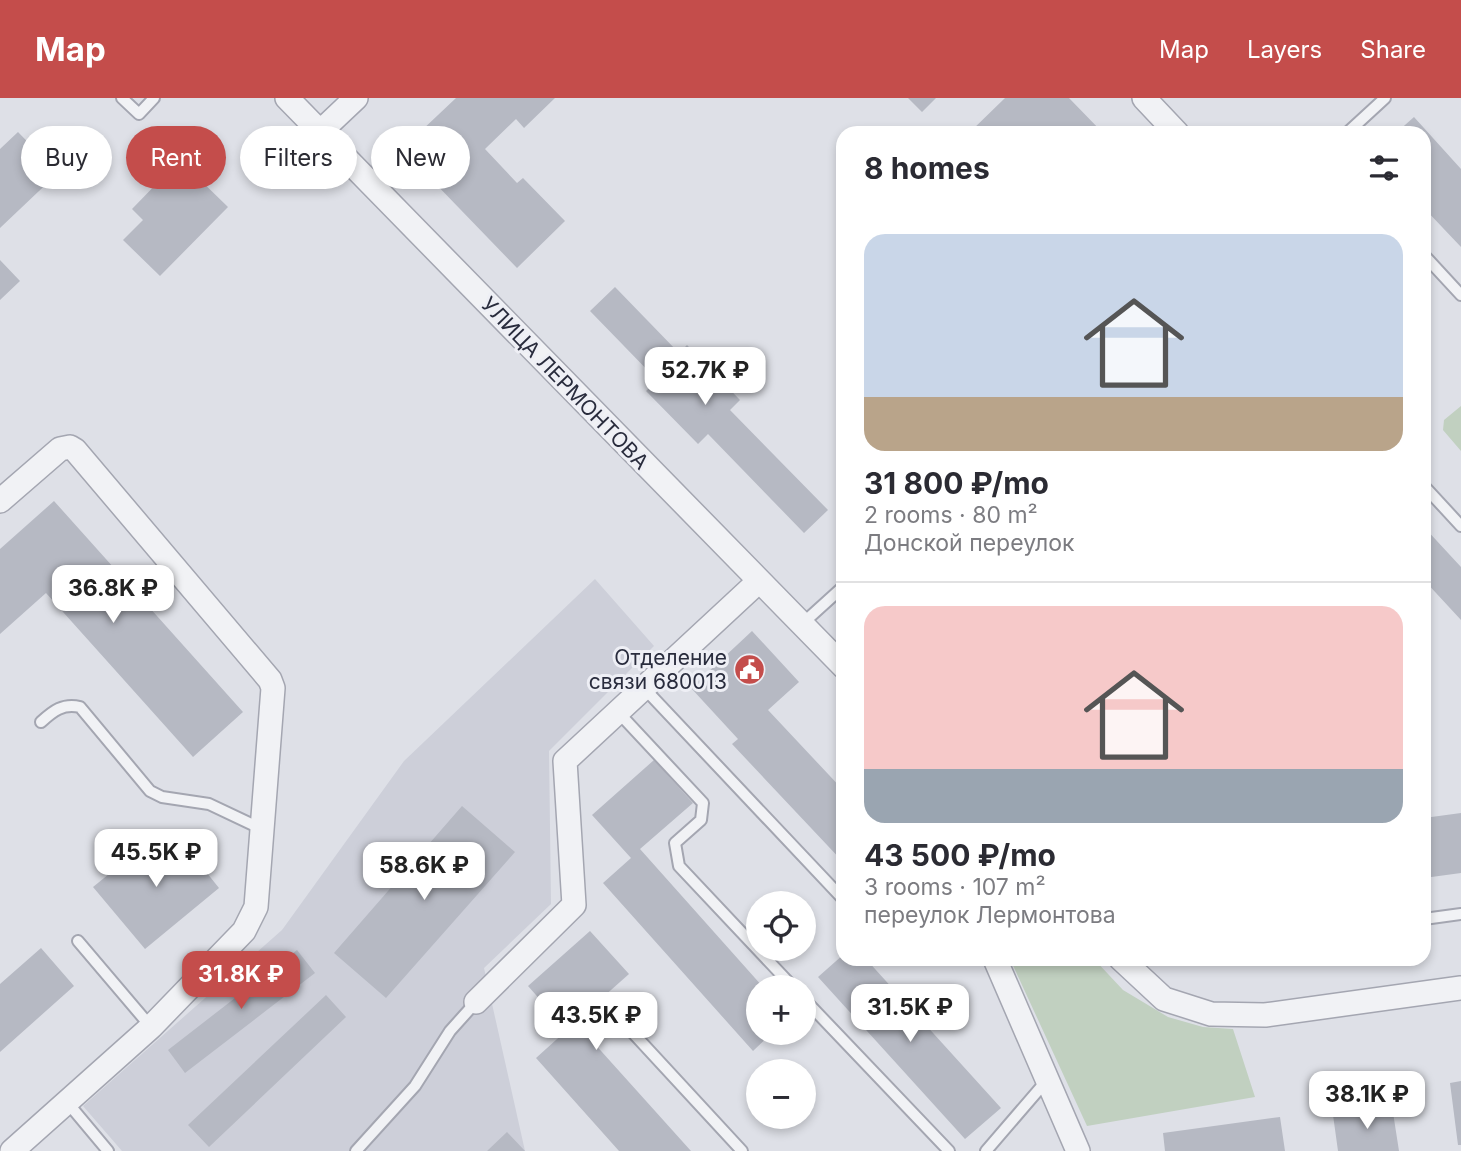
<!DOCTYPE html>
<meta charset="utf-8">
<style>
:root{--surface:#fff;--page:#f7f7f7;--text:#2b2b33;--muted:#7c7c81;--line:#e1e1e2;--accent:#c44d4b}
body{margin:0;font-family:Inter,sans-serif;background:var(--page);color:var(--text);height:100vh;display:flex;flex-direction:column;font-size:26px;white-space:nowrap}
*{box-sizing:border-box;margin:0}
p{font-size:23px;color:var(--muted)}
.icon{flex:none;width:38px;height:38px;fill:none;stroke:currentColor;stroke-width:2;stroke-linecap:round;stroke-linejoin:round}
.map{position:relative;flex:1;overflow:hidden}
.panel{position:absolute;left:836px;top:28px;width:595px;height:840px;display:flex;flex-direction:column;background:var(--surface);border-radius:21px;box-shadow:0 4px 10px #0003}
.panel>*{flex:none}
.banner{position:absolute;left:21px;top:28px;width:665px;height:63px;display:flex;gap:14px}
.controls{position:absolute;left:746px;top:793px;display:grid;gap:14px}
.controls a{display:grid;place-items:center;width:70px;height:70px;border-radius:50%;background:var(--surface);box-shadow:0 4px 10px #0003;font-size:35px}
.price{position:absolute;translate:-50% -60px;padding:0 16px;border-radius:14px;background:#fff;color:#222;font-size:23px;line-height:46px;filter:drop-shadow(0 2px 4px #0008)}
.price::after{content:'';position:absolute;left:50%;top:42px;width:21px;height:16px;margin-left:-10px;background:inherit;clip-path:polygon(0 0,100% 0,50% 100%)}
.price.selected{background:var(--accent);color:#fff}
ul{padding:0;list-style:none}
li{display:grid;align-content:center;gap:14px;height:371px;padding:0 28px}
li+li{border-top:2px solid var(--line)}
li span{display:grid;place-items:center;height:217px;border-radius:21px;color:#555}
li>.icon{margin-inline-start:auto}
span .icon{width:126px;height:126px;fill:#fffc;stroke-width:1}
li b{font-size:30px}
h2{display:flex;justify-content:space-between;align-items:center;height:84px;padding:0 28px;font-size:30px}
.tag{padding:0 24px;border-radius:32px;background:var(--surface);box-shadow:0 4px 10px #0003;font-size:24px;line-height:63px}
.tag.selected{background:var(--accent);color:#fff}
header{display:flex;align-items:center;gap:42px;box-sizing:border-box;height:98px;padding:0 35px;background:var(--accent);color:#fff}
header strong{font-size:33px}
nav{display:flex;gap:38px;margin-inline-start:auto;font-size:24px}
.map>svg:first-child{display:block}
.built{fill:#cdcfd9}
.green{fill:#c1d0c0}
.building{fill:#b6b9c3}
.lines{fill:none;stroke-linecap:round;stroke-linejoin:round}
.lane-casing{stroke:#a4a6b1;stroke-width:14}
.street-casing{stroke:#a4a6b1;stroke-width:26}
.lane{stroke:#f1f2f5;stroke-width:10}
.street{stroke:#f1f2f5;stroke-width:23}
.labels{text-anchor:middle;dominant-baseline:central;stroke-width:6;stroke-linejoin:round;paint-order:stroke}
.street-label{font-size:21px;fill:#292c3d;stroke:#eeeff5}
.poi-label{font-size:21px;fill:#292c3d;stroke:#eeeff5;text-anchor:end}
</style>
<header>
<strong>Map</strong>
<nav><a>Map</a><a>Layers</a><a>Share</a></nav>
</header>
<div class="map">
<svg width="1461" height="1053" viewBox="0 0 1461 1053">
<rect width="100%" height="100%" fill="#dee0e7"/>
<!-- built -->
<path class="built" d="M595 481 654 548 549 653 551 806 484 870 525 1053H122L83 1008 282 832 404 663Z"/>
<!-- green -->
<path class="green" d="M1461 308V353L1443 332 1444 322Z
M1010 861H1094L1123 892 1168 919 1203 929 1233 931 1255 999 1087 1028Z"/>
<!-- building -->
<path class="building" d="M456 0H555L524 30 516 21 485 51 517 85 523 80 565 123 517 170 402 51Z
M908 0H936L922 14Z
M1005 0H1069L1103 35H969Z
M1414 19 1461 71V149L1424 110V35H1396Z
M18 34 58 75 0 130V51Z
M191 73 228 109 160 178 123 142 143 122 132 111 167 75 178 86Z
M0 162 20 183 0 202Z
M615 189 679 255 687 247 740 302 730 312 828 412 804 435 708 336 698 346 646 293 657 282 590 213Z
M54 403 243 614 193 659 46 495 0 536V451Z
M1424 429 1461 469V522L1424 482Z
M752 533 799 584 768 612 844 693V765L732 646 738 641 691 590Z
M654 662 693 705 640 751 763 889H758V934H773L753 953 603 785 631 760 592 717Z
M462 708 515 754 386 900 334 855Z
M1461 715V775L1424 780V720Z
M178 739 219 790 145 851 93 789 152 741 162 753Z
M590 833 629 876 575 924 691 1053H619L536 960 567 932 528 888Z
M41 850 74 888 0 954V886Z
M297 852 315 875 185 975 168 952Z
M844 856V861H866L1001 1010 965 1041 818 879Z
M326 897 346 919 209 1049 188 1027Z
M1461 983V1047H1458L1450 985Z
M1392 1008 1399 1053H1338L1333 1017Z
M1280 1019 1285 1053H1165L1163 1035Z
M507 1034 525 1053H487Z"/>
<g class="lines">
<defs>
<path id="lane" d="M122 0 139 16 154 0
M1347 35 1385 0
M1424 157 1461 197
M1424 388 1461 428
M802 526 844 488
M644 590 844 802
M618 614 703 705 701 722 675 745 679 768 793 889
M41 624C53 613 63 605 80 609L150 693 162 699 209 706 262 731
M1424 821 1461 816
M78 843 151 929
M803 900 949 1053
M621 922 742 1053
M67 1004 108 1053
M356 1053 415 988 450 933 476 904
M986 1053 1048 981"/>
<path id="street" d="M287 0 844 569
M1144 0 1177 35
M320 34 356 0
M0 403 60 351 70 349 75 352 270 582 273 590 256 809 244 833 151 929 12 1053
M995 861 1078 1053
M1121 861 1164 901 1211 916 1265 917 1461 890
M476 904 574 807 565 663 759 483"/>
</defs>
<!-- lane casing -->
<use href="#lane" class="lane-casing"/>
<!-- street casing -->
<use href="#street" class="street-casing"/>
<!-- lane -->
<use href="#lane" class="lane"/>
<!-- street -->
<use href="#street" class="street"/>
</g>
<!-- icons -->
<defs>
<symbol id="civic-disc" viewBox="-11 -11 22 22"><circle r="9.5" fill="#c44d4b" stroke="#eeeff5"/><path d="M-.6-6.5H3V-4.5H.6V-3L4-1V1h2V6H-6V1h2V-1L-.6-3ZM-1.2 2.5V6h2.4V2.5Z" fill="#fff"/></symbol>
</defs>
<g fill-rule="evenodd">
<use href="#civic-disc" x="732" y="554" width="35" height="35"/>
</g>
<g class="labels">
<!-- street labels -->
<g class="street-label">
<text transform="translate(565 285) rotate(46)">УЛИЦА ЛЕРМОНТОВА</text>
</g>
<!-- poi labels -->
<g class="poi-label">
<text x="727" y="559">Отделение<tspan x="727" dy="24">связи 680013</tspan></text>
</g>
</g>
</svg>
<div class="controls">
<a><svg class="icon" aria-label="locate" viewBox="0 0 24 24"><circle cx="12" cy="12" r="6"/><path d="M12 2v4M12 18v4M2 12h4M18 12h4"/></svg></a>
<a>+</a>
<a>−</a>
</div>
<b class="price" style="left:705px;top:309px">52.7K ₽</b>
<b class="price" style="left:113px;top:527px">36.8K ₽</b>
<b class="price" style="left:156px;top:791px">45.5K ₽</b>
<b class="price" style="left:424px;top:804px">58.6K ₽</b>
<b class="price selected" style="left:241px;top:913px">31.8K ₽</b>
<b class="price" style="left:910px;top:946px">31.5K ₽</b>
<b class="price" style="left:596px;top:954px">43.5K ₽</b>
<b class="price" style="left:1367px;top:1033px">38.1K ₽</b>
<div class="banner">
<a class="tag">Buy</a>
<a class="tag selected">Rent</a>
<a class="tag">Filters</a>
<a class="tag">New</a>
</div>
<section class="panel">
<h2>8 homes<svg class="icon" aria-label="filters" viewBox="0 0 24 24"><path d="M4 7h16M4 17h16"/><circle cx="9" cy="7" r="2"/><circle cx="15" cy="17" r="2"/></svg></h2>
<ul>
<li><span style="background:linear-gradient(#c9d6e8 75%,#b9a48a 0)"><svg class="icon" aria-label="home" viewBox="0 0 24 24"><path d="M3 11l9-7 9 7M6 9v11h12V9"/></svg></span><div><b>31 800 ₽/mo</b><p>2 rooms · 80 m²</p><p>Донской переулок</p></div></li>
<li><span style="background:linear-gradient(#f6c9c9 75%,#9aa5b1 0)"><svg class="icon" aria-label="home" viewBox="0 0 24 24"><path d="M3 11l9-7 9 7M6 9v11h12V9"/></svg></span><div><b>43 500 ₽/mo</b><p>3 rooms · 107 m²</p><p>переулок Лермонтова</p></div></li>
</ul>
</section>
</div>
